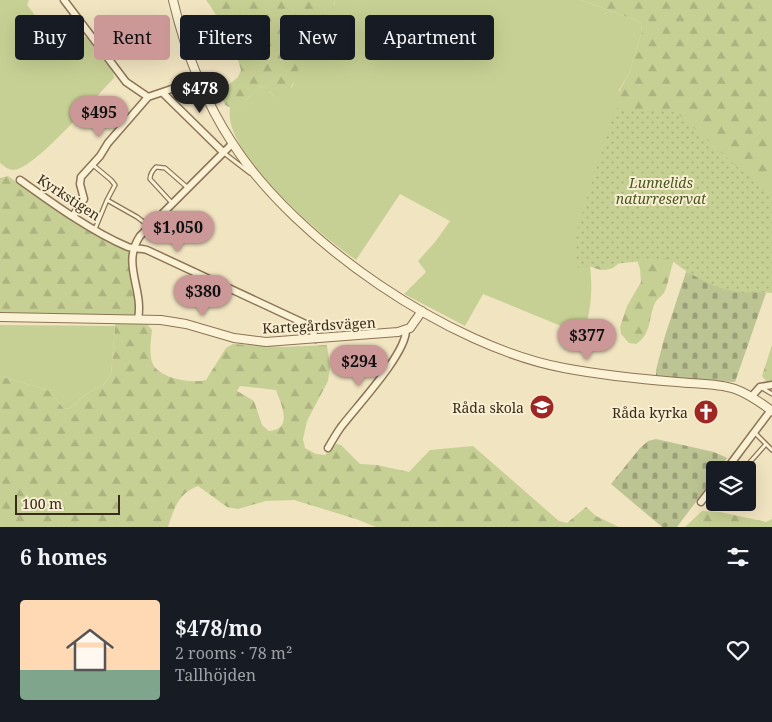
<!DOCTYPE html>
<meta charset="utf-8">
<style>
:root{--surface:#171b24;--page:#20242c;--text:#f1f3f6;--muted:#9ea1a6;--line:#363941;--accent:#cc9797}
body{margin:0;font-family:"Noto Serif",serif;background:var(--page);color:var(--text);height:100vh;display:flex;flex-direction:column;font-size:19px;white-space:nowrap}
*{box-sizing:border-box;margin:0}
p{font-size:16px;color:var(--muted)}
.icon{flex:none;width:28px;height:28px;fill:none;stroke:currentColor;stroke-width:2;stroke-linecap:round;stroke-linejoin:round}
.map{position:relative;height:527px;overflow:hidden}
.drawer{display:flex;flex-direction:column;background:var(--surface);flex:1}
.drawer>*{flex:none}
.top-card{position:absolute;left:15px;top:15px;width:500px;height:45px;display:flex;gap:10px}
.fabs{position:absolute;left:706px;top:461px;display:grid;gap:10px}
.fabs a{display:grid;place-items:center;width:50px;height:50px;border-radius:5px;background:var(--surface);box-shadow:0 5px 20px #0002;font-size:25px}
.scale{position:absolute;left:15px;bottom:12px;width:105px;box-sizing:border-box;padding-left:5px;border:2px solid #3a2c1c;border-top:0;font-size:14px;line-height:18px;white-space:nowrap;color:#3a2c1c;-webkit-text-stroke:4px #f8eed1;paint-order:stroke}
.price{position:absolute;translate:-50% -42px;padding:0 11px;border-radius:18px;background:var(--accent);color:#111;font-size:16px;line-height:32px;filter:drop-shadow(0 1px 2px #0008)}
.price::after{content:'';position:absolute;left:50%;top:30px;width:15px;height:11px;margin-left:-8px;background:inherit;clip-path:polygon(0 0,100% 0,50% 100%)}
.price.on{background:#222;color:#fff}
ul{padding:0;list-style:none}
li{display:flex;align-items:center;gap:15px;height:125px;padding:0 20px}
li+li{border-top:1px solid var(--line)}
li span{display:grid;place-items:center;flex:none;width:140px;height:100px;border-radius:5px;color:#555}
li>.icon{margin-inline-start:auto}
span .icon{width:60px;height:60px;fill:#fffc;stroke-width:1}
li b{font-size:21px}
h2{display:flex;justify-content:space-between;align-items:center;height:60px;padding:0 20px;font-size:21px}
.pill{padding:0 18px;border-radius:5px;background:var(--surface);box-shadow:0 5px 20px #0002;font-size:18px;line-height:45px}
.pill.on{background:var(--accent);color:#111}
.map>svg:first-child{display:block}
.green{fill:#c7d094}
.forest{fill:url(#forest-firs);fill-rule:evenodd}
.cemetery{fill:url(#cemetery-stones)}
.park{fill:url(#park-dots)}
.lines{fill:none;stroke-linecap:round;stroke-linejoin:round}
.service-casing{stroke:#8b7457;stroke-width:5.5}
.minor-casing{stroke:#8b7457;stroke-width:9}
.tertiary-casing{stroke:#8b7457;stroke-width:10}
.service{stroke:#fbf1d4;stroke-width:3}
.minor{stroke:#fbf1d4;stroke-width:6}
.tertiary{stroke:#fbf1d4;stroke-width:8}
.labels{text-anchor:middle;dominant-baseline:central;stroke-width:4;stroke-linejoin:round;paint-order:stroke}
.park-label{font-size:14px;font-style:italic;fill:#495822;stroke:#f8eed1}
.street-label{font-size:14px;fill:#3a2c1c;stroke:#f8eed1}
.poi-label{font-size:14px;fill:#3a2c1c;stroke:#f8eed1;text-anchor:end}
</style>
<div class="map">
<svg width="772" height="527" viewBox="0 0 772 527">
<defs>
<pattern id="forest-firs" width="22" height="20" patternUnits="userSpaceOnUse" patternTransform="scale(1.25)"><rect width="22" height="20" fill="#c7d094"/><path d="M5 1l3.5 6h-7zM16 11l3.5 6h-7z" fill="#acb37f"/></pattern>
<pattern id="cemetery-stones" width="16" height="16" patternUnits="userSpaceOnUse" patternTransform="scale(1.25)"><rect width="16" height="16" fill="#bdc494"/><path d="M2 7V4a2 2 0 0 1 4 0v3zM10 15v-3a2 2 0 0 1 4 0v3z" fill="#9b9f78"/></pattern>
<pattern id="park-dots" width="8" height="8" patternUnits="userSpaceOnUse" patternTransform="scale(1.25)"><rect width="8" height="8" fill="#c7d094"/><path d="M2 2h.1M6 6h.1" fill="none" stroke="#acb37f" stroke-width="1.8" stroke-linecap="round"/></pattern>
</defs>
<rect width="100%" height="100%" fill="#f1e4c1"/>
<!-- green -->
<path class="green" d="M0 0H29L27 5 47 31 86 37 113 72 114 78C96 96 36 168 14 170 8 170 4 166 0 163Z
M335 0H581L638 21 641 24 642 31 629 73 619 90 590 266C593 291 591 311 583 335L483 294 465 326 404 294 426 272 418 261 435 242 450 221 400 194 356 260C322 237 222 153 230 108 243 108 251 93 260 86L265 87 275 97 292 87 301 57 304 41V22L307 17H319L334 5Z
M0 325 115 326 111 375 103 385 86 394 70 408 64 409 50 391 0 376Z"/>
<!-- forest -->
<path class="forest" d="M206 0H335C331 20 321 13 307 17 302 25 305 32 304 41 304 52 295 87 286 94 283 97 279 97 275 97L265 87 260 86 243 103 233 109 225 105 220 92 238 77 241 70 236 54 242 45C241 34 233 34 226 28 218 20 213 9 206 0Z
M581 0H772V293C742 293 714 282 686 272L689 263 674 260C670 270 669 281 665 291 663 296 657 298 655 303 648 318 652 334 636 344L629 343 621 334 620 327 627 306 641 282 640 269 637 260H621C613 272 602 272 590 266L616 113V97L629 73 642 31 641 24 638 21Z
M8 176C47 204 86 232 131 250L129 265 137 304V312L152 330C151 340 149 352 152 362 157 378 191 384 206 380L226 348 233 344 285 347 327 345 330 367 328 381 307 421 303 439 305 448 316 454 325 455 336 444 341 445 360 464 377 465 409 472 430 450 473 446 559 521 567 523 586 507 596 516 619 527H376L356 519 294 500 266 501 238 509 227 507 198 486C179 493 174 508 168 527H0V376L50 391 64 409 70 408 86 394 103 385 111 375 115 326 114 316 0 313V178ZM240 386 276 390C281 404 294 429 269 431L262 425 254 401 237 391Z
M772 345V382H767L762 376Z
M702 511 720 512 766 522 772 519V527H685Z"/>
<!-- cemetery -->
<path class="cemetery" d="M686 272 721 285 766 293 735 382 656 377V370L664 339Z
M656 439 714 452 727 458 719 470H715L713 479 677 527H662L611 484 640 448 648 441Z"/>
<!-- park -->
<path class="park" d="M615 108 676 112 772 198V290C760 292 744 294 732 291 713 288 683 271 669 258L578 268 574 240Z"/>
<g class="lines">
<defs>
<path id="service" d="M224 153 250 173H253
M93 165 111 180 115 185 107 200 137 217 149 226
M172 203 150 179C150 174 152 171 156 167L165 168 188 188
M95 229 107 200
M762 388 772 394
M755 433 772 450
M743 470 766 444"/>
<path id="minor" d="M64 0 126 82 148 97
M163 93 223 152
M20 180C52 203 92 232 128 247 134 249 141 248 147 250L310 326 316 339
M73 216 84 199 80 184 81 177 100 156 108 143 148 97 192 82H199
M138 319C144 289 121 264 140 236L232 144
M752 396 760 387 772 385
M328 448C332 441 336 434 341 427 357 406 405 355 406 331
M726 470 771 410
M701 502 715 484"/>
<path id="tertiary" d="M173 0C185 51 204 100 233 144 296 242 450 347 564 368 601 375 639 379 677 382 696 384 717 383 735 389 749 394 760 402 772 411
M0 317 161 320 186 324 234 338 266 342 398 332 410 328 422 311"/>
</defs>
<!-- service casing -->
<use href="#service" class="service-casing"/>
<!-- minor casing -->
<use href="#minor" class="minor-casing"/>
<!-- tertiary casing -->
<use href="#tertiary" class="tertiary-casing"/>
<!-- service -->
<use href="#service" class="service"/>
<!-- minor -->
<use href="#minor" class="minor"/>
<!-- tertiary -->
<use href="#tertiary" class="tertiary"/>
</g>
<!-- icons -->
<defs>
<symbol id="school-disc" viewBox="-11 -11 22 22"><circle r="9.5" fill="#9e2623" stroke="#f8eed1"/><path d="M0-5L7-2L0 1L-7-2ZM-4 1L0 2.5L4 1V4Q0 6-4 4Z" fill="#fff"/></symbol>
<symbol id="church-disc" viewBox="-11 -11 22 22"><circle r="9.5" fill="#9e2623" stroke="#f8eed1"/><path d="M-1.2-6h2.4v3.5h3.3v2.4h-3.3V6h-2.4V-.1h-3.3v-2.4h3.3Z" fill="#fff"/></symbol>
</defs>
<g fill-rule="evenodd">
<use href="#school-disc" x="528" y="393" width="28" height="28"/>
<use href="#church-disc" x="692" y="398" width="28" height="28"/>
</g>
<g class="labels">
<!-- park labels -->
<g class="park-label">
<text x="661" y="182">Lunnelids<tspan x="661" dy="16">naturreservat</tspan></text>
</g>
<!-- street labels -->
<g class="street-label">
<text transform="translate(69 197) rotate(33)">Kyrkstigen</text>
<text transform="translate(319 325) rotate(-3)">Kartegårdsvägen</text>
</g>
<!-- poi labels -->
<g class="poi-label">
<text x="524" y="407">Råda skola</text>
<text x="688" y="412">Råda kyrka</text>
</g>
</g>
</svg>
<div class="fabs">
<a><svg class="icon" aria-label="layers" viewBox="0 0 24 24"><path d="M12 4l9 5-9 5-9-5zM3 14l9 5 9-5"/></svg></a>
</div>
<div class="scale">100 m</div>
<b class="price on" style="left:200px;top:114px">$478</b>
<b class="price" style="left:99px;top:138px">$495</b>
<b class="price" style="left:178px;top:253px">$1,050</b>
<b class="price" style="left:203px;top:317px">$380</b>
<b class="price" style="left:587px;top:361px">$377</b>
<b class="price" style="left:359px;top:387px">$294</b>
<div class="top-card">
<a class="pill">Buy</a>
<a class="pill on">Rent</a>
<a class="pill">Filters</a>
<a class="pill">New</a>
<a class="pill">Apartment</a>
</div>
</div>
<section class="drawer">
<h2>6 homes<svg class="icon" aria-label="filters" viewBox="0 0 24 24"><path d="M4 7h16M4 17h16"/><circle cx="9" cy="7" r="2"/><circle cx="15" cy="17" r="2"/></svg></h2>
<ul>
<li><span style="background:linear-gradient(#ffd9b3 70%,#7fa58c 0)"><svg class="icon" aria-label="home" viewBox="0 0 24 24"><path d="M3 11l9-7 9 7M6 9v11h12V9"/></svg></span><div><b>$478/mo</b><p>2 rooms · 78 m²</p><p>Tallhöjden</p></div><svg class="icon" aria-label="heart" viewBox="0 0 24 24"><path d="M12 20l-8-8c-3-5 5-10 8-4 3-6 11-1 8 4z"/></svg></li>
</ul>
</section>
